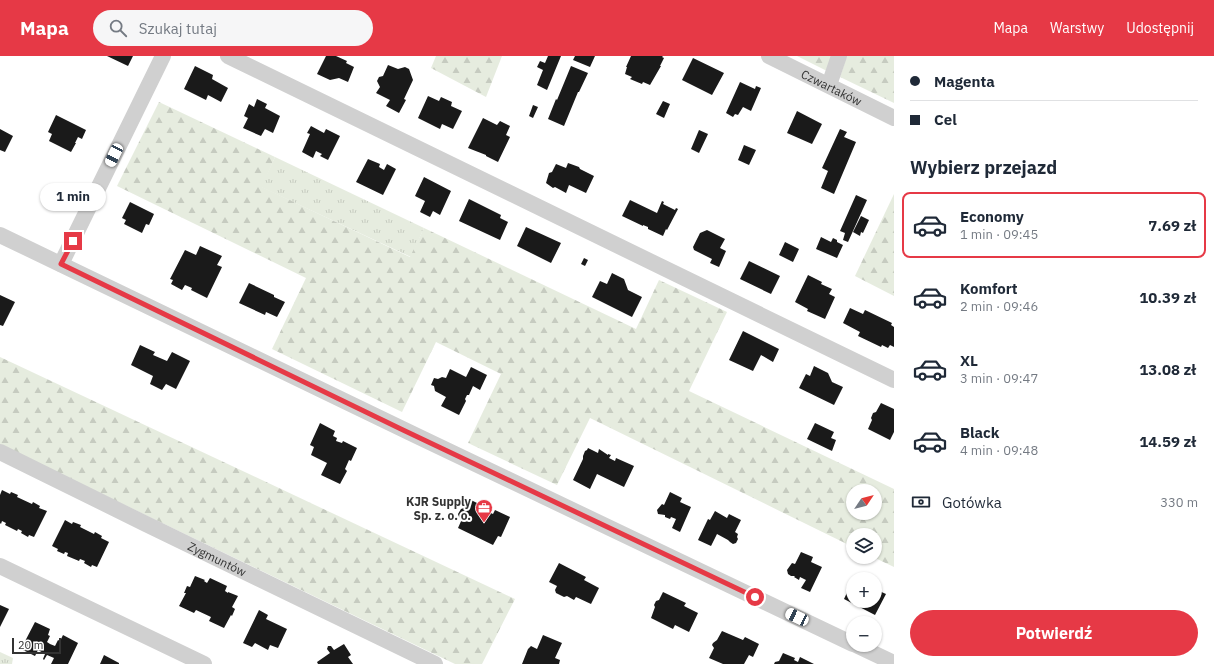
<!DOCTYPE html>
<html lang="pl">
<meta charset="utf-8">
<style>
body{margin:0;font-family:"IBM Plex Sans",sans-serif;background:#f6f6f7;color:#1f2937;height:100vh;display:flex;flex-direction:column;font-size:15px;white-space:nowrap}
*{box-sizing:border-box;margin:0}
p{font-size:13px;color:#747a83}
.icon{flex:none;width:22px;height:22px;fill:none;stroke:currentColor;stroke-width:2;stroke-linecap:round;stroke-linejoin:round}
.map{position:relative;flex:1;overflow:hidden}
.drawer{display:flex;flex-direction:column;background:#fff;width:320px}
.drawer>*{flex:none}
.top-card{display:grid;align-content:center;height:88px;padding:0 16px;background:#fff}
.needle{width:26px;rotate:55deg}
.controls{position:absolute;left:846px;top:428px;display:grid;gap:8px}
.controls a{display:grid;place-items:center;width:36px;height:36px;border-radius:50%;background:#fff;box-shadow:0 1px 3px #0004;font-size:20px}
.scale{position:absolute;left:12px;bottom:10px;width:49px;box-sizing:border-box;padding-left:4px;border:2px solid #333;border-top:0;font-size:11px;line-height:14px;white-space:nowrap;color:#333;-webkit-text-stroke:3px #fff;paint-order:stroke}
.end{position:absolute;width:18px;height:18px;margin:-9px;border:5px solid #e63946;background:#fff;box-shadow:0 0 0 2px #fff}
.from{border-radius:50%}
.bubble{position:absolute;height:28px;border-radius:14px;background:#fff;box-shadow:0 1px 3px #0004;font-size:13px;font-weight:700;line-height:28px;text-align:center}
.car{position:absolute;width:12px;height:24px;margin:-12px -6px;border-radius:5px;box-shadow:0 0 3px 1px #0007;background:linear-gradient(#fff 24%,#345 0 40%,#fff 0 76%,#345 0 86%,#fff 0)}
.top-card b{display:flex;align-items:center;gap:14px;height:38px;font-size:15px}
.top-card b+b{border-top:1px solid #e0e1e3}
.top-card i{width:10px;height:10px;background:#1f2937}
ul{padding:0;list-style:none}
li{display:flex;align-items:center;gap:12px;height:66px;margin:0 8px 6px;padding:0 8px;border:2px solid transparent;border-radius:8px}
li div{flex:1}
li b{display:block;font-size:15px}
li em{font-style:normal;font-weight:700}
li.current{border-color:#e63946}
li>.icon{width:36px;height:36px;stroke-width:1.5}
h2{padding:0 16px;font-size:18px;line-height:48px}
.pay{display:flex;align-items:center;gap:10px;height:44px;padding:0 16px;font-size:15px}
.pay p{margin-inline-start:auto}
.primary-button{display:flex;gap:8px;margin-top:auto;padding:8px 16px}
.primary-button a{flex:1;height:46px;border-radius:24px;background:#e63946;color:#fff;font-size:16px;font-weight:700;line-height:46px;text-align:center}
header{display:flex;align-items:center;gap:24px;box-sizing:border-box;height:56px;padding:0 20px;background:#e63946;color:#fff}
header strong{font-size:19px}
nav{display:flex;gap:22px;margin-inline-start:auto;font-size:14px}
.search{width:280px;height:36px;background:#f6f6f7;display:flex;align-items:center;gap:10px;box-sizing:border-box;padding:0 14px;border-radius:22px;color:#747a83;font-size:15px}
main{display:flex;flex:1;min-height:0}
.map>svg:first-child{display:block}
.grass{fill:url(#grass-tufts)}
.forest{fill:url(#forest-firs);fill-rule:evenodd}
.building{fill:#1a1a1a}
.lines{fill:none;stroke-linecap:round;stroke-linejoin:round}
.minor{stroke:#d0d0d0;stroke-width:16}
.route{stroke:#e63946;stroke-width:5}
.labels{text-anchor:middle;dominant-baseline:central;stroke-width:4;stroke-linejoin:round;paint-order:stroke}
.street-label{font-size:12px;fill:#333;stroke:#fff}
.poi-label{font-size:12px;font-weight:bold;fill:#333;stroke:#fff;text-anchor:end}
</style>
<header>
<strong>Mapa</strong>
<div class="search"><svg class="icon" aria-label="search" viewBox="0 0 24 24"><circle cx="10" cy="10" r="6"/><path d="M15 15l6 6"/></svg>Szukaj tutaj</div>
<nav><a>Mapa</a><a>Warstwy</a><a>Udostępnij</a></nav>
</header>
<main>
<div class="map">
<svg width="894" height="608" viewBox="0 0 894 608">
<defs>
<pattern id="grass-tufts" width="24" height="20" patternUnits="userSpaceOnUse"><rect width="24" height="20" fill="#e6ecdf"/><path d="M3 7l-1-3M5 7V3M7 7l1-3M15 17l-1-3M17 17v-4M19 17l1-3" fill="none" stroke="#c6cbc0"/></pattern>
<pattern id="forest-firs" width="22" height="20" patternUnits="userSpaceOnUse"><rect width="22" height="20" fill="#e6ecdf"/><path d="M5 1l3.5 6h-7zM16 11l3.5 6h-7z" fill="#c6cbc0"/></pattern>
</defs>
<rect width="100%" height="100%" fill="#fff"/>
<path class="grass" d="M275,101l149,71 -13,29 -150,-70z
M0,596l13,6 -1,6h-12z"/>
<path class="forest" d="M436,0h66l-16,41 -55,-29z
M797,0h35l-5,15z
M847,0h47v47l-54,-26z
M159,46l116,55 -13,30 148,70 14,-29 212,101 23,-49 68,32 -38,79 205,98v78l-21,-10h2v-22h-22v12l-263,-129 -33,67 -89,-42 33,-69 -65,-32 -34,70 -130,-63 34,-71 -189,-92zM853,435h22v22h-22z
M894,138v102l-39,-20z
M0,301l515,242 -33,65h-27l-455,-219z"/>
<path class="building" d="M107,0h26l-5,10z
M326,0h10l11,5 -1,2 8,4 -6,15 -9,-4 -9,2 -13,-6z
M548,0h13l-14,34 -10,-5 6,-15 -6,-3 3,-6 5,2z
M575,0h20l-5,11 -17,-7z
M631,0h32l-1,1 2,1 -4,8h1l-11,19 -7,-3 -1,2 -12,-5 2,-2 -7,-3 2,-7h-1z
M693,2l31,15 -12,22 -30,-15z
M388,9l10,4 7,-2 4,2 4,11 -9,19 2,1 -7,13 -13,-7 4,-6 -14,-7 4,-6 -3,-6 2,-4 4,-1z
M195,10l18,9 -1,4 16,9 -7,14 -13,-7 -2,5 -22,-11z
M571,10l17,7 -9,19h-1l-14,34 -16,-7 8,-20 1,1z
M740,26l15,7 1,-3 5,2 -10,23 -8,-4 -5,8 -3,-1 -2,3 -7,-4z
M428,40l11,5 2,-4 11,5 -1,4 11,5 -9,18 -11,-5 -2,5 -22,-11z
M257,43l10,5 -2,4 15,8 -7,17 -8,-4 -4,7 -18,-8 5,-10 -4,-2 5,-12 5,3z
M663,45l7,3 -6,14 -8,-4z
M533,49l5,2 -5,11 -4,-2z
M797,55l25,13 -10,20 -25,-11z
M56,59l30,15 -4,9 -4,-2 -3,6h1l-5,9 -22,-11 3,-7 -4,-2z
M483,62l14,7 3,-4 10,5 -4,9 4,2 -12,25 -12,-6v-1l-18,-7z
M311,70l13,7 2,-4 14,7 -12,24 -8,-4 2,-2 -6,-3 -3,7 -11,-6 8,-18 -3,-1z
M0,73l13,7 -8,16 -5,-2z
M840,73l7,3 -3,5 12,5 -22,52 -13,-6 7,-17 -6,-3z
M699,74l9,4 -9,19 -8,-4z
M744,89l12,5 -7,15 -11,-5z
M368,103l12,5 -1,3 5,3 3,-6 9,5 -13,26 -27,-13z
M568,107l11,4 1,2 14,7 -8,17 -17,-8 -3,8 -11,-6 -2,1 -7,-5 3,-10 3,-1 4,-8 10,4z
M424,121l27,14 -11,24 -7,-4 -3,6 -10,-5 5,-11 -10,-5z
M856,139l11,5 -19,42 -5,-2 2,-7 -5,-2z
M469,143l32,16 -1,3 8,4 -8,18 -41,-19z
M630,144l27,13 5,-12 2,1 -1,2 12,6 1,-2 2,1 -11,21 -1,-1 -3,7 -15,-7v-2l-5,-2v1l-21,-10z
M130,146l24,12 -5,11 -3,-1 -4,9 -18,-9 2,-4 -4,-2z
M861,160l8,4 -6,13 -2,-1 -1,4 -7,-4z
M526,171l35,16 -10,20 -34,-17z
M707,174l18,9 -5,9 6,3 -7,16 -9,-4 2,-4 -18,-9 -1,-3 7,-14z
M821,181l10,5 2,-4 4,2v2l6,3 -6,13 -21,-9z
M785,186l14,7 -6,13 -14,-7z
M200,190l22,10 -5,9 5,2 -15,31 -16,-8 1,-2 -7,-3 -3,5 -11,-6 2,-4 -3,-1 15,-29 11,5z
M584,202l4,2 -3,6 -4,-2z
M749,205l31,15 -9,18 -31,-15z
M612,217l12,6 4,11 14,7 -10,20 -40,-20 8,-16 7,3z
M808,219l14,7 -1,2 11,5 -3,5 6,3 -10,22 -18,-8 1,-2 -13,-7z
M249,227l25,12v2l11,5 -8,15 -11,-5 -1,3 -26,-12z
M0,239l15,7 -12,24 -3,-1z
M850,252l13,6 2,-4 27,13 -1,2 3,2v20l-4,-2 -2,3 -6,-3 -1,2 -23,-11 2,-4 -17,-9z
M743,275l36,18 -6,13 -12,-7 -8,16 -24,-11z
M140,289l15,7 -2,3 14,6 5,-9 18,9 -14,28 -10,-5 -4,6 -12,-6 3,-8 -22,-11z
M814,310l14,7 4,9 11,5 -9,18 -35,-17 7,-14 4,2z
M471,311l16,8 -7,15 -7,-4 -4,9h-2l-2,4 1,2 -7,14 -18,-9 5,-9 -11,-6 -1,-5 -3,-1 3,-7 4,1 4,-2 4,1 4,-9 16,8z
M881,347l13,6v23l-4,8 -22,-11 4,-9 -1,-2 2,-5 3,-1z
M320,367l15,8 -2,5 4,2 -1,3 6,2 1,-2 14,7 -6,13 -2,-1 -4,9 2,2 -7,13 -19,-9 6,-12 -16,-8 3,-8 -4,-2z
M815,367l19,9 -3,6 5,2 -4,11 -25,-12z
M588,392l10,5 1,-4 9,6v-1l3,1 -2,3 6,3 1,-3 18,8 -10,21 -27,-13 -7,15 -17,-9 10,-21v-3l2,-5 2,-1z
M2,434l8,4 1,-2 7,3 -1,2 15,7 1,-2 7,4 -1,2 8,3 -13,26 -5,-2 -1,2 -7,-4 1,-2 -4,-2 -1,2 -12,-6 1,-2 -4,-2 -1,3 -1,-1v-28z
M670,436l12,6 -2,4 11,5 -11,25 -8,-4 4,-9 -5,-2 -1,2 -5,-2v-2l-7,-1 -1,-4 5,-6 2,1z
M471,444l8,4 -1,3 15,7 2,-4 15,7 -9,20 -3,-1 -5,9 -35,-17 4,-9 -3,-2 -1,-3 3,-5 3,-1 3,1z
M715,455l12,7 2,-4 12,6 -6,12 3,2 -1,3 1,2 -2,4 -3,1 -3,-2 -2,-2 -11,-6 -6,12 -13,-6 10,-21 2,1z
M65,464l7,4 1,-2 8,3 -1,2 14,7 1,-2 7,4 -1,2 8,4 -12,25 -5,-2 -1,2 -7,-4 1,-2 -5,-2 -1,2 -12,-5 1,-3 -3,-1 -1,2 -7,-3 1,-2 -6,-3z
M801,496l12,5 -2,5 11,5 -12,25 -9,-4 5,-8 -6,-3 -1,3 -5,-3 1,-1h-4l-3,-2 -1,-4 5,-7 3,1z
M559,507l27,14 -2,3 15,8 -8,16 -15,-7 -2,3 -7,-4 -3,1 -8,-4 -1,-3 2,-4 -8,-4z
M195,520l10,4 -1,1 3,2 3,-5 17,8 -2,5 3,2v-1l10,4 -6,11 3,2 -3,7 -1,-1 -7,13 -15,-7 2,-4 -15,-7 -2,3 -15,-7 7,-13h-2l3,-7 3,1z
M853,524v21h22v-8l2,-3 9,4 -11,21 -31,-16z
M663,536l23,11 -2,3 14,7 -9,19 -14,-7 -2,4 -22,-11 4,-11 -1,-2 2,-4 3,-1z
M0,549l9,4 -9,18z
M259,554l9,5 -2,4 21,10 -9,19 -8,-3 -2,5 -13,-7 -3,4 -9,-4z
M35,566l15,7 -2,6 2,1 -3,6 3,2 5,2 3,-6 2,1 3,-6 15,8 -10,21h-17l3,-6 -7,-3 -3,5 -1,-1 2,-5 -7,-4 -3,6 -14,-7z
M722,575l21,9 2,-3 14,7 -6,13 -4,-2 -5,9h-21l-14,-6 5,-10 -2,-3 1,-2 4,-3z
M543,579l19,8 -7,15 5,2 -1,4h-37l6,-15 3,-3 6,3z
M344,588l7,11 -3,2 5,7h-35l-1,-2 13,-9 -3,-4 1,-3h3l3,4z
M783,597l12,5 -1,2 4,2 2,-5 14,7h-40l1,-2 4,-1z
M104,599l15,8v1h-19z"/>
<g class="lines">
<g class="minor">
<path d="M228,0l666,324"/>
<path id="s1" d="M769,0l125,62"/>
<path d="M829,29l10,-29"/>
<path d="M0,179l417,201 436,208"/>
<path d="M61,208l102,-208"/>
<path id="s2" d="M0,396l146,72 289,140"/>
<path d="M0,510l204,98"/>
<path d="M856,589l38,18"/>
</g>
</g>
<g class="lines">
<path class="route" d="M73,185l-12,23 342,166 352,167"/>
</g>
<defs>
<symbol id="office-pin" viewBox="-11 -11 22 30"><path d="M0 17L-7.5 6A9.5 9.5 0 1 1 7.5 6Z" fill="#e63946" stroke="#fff"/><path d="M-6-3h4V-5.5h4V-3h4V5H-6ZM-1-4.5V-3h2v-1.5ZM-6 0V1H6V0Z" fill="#fff"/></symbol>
</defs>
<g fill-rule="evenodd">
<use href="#office-pin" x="474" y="442" width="20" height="27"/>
</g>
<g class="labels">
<g class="street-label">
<text stroke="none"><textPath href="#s1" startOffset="70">Czwartaków</textPath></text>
<text stroke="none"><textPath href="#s2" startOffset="242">Zygmuntów</textPath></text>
</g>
<g class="poi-label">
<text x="471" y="445">KJR Supply<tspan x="471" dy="14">Sp. z. o. o.</tspan></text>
</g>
</g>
</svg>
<div class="controls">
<a><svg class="needle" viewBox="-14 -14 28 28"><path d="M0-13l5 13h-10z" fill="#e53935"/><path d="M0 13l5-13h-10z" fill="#747a83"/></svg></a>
<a><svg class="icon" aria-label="layers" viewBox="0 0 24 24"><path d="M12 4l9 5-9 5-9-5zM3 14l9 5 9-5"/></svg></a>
<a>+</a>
<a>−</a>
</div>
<div class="scale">20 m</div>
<i class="end from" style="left:755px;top:541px"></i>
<i class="end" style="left:73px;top:185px"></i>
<div class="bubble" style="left:40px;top:127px;width:66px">1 min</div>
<i class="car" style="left:114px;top:99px;rotate:206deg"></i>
<i class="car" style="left:797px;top:561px;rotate:295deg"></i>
</div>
<section class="drawer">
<div class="top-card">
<b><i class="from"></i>Magenta</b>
<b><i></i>Cel</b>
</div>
<h2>Wybierz przejazd</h2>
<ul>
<li class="current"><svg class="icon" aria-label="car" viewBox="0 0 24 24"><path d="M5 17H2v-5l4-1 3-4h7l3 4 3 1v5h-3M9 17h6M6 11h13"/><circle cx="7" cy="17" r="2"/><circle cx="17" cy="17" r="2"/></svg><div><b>Economy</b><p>1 min · 09:45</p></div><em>7.69 zł</em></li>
<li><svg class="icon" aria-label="car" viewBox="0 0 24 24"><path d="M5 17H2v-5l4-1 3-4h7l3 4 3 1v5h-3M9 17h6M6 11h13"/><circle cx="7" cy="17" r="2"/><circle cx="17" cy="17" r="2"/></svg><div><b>Komfort</b><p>2 min · 09:46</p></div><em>10.39 zł</em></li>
<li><svg class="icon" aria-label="car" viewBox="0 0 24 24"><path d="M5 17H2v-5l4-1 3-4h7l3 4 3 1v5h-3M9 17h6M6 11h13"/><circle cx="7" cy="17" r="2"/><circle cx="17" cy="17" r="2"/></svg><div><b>XL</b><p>3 min · 09:47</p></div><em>13.08 zł</em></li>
<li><svg class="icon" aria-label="car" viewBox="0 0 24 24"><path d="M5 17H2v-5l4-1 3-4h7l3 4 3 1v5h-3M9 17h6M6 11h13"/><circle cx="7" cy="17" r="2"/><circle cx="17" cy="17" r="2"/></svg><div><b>Black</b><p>4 min · 09:48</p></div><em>14.59 zł</em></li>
</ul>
<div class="pay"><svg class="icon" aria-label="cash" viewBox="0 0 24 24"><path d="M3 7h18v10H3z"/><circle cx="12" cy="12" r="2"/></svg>Gotówka<p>330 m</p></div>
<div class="primary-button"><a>Potwierdź</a></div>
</section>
</main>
